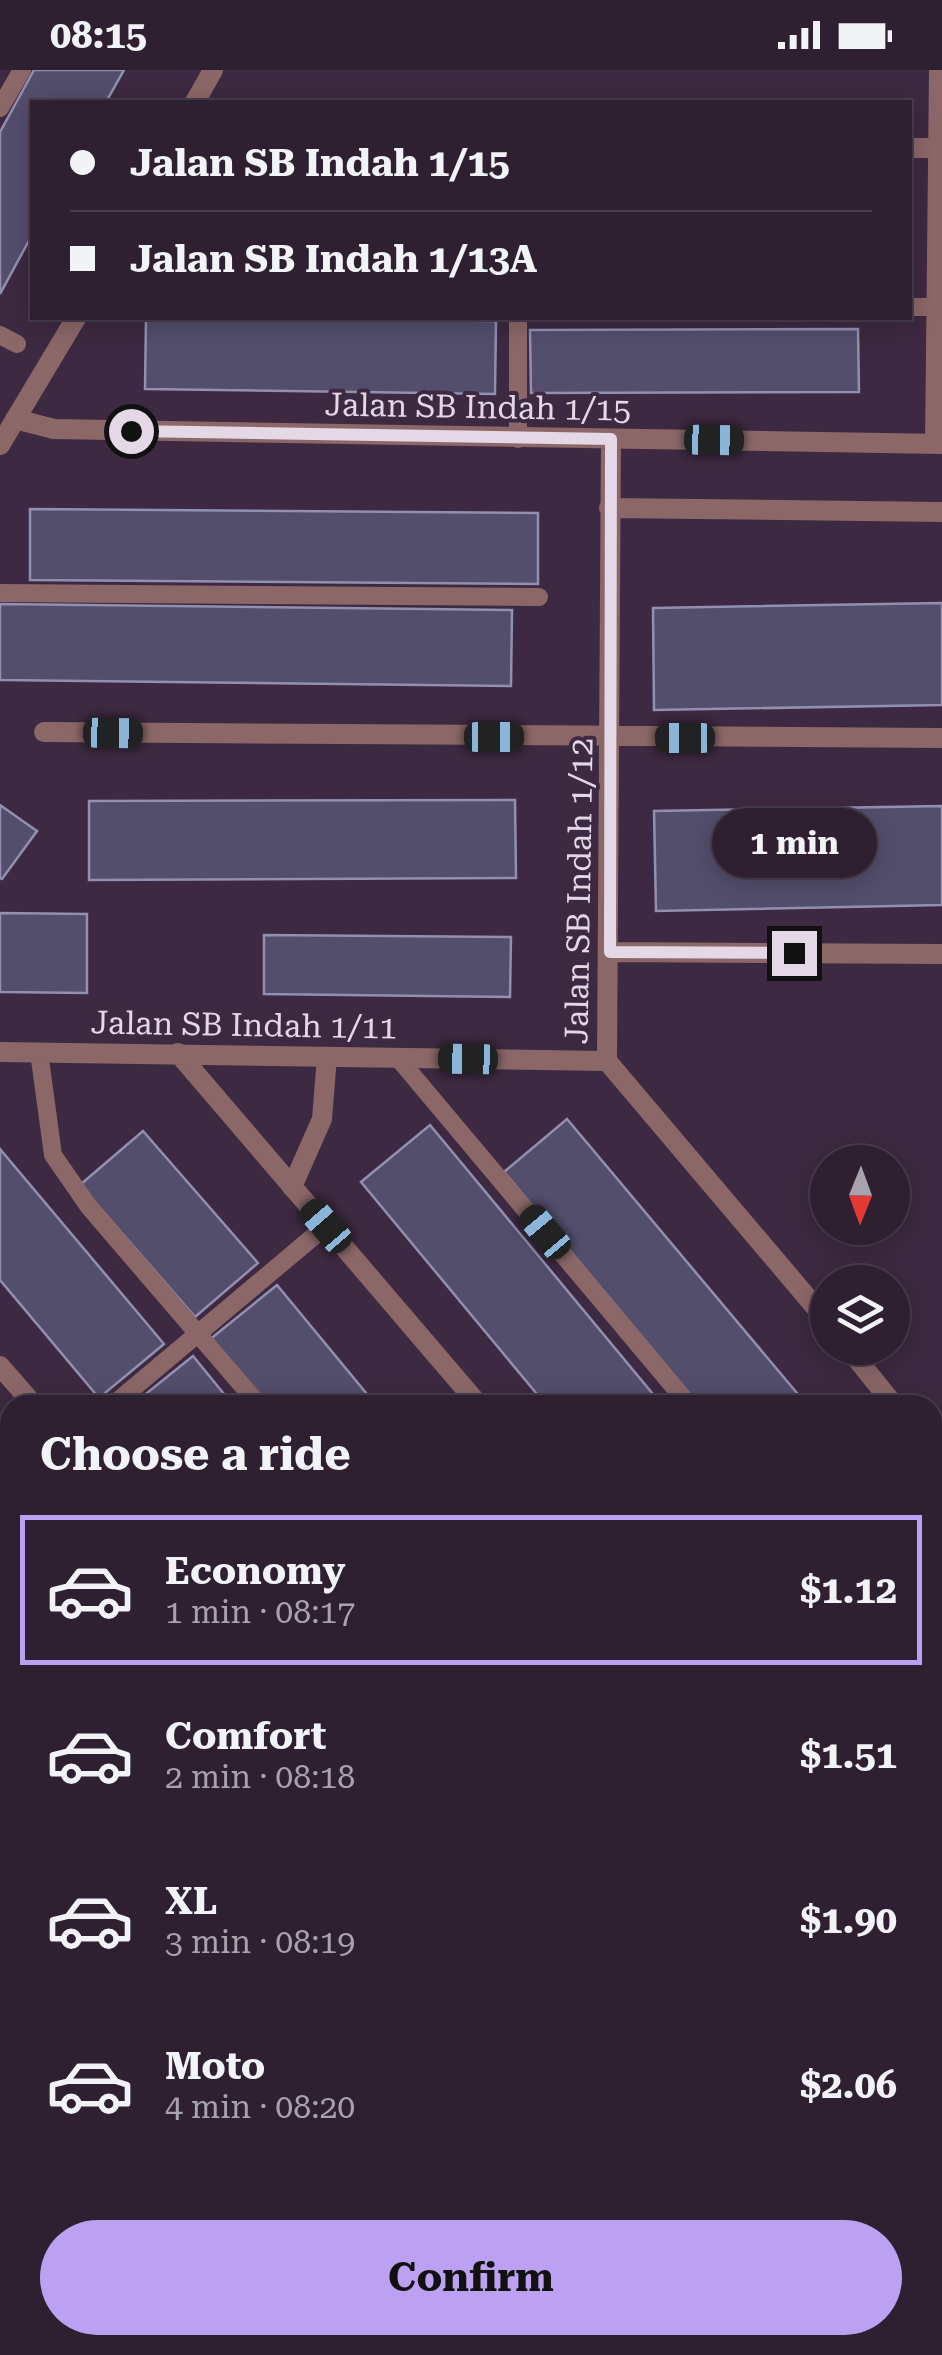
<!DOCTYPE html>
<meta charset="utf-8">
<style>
body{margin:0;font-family:"Roboto Serif",serif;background:#362739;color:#f1f3f6;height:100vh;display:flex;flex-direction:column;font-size:38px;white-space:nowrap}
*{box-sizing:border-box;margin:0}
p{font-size:32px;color:#a7a2ab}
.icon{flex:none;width:55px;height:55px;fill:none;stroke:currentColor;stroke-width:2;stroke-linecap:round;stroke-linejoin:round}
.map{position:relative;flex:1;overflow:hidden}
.drawer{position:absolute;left:0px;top:1325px;width:942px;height:960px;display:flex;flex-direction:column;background:#2e1f31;border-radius:30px 30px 0 0;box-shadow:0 5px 25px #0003,0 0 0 2px #493d4d}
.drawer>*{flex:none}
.banner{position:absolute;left:30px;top:30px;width:882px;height:220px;border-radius:0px;box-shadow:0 5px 25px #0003,0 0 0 2px #493d4d;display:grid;align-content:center;height:220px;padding:0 40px;background:#2e1f31}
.needle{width:65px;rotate:181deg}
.buttons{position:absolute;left:810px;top:1075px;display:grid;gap:20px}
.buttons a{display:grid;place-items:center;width:100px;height:100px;border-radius:50%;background:#2e1f31;box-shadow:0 5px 25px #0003,0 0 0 2px #493d4d;font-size:50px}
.end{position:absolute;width:45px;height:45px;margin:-22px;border:12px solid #e4d7e6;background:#111;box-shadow:0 0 0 5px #111}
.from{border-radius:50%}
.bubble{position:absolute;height:70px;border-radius:35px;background:#2e1f31;box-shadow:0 5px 25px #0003,0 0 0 2px #493d4d;font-size:32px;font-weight:700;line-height:70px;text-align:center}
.car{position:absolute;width:30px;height:60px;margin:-30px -15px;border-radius:12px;box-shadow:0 0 8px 2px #0007;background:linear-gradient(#222 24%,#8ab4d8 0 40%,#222 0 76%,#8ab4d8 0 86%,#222 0)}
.banner b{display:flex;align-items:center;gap:35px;height:95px;font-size:38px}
.banner b+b{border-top:2px solid #493d4d}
.banner i{width:25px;height:25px;background:#f1f3f6}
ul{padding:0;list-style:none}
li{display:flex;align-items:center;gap:30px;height:150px;margin:0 20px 15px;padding:0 20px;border:5px solid transparent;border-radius:0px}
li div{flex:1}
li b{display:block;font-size:38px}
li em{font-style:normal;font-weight:700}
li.active{border-color:#bca0f2}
li>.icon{width:90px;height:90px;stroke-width:1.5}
h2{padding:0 40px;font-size:45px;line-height:120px}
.cta{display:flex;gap:20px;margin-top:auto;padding:20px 40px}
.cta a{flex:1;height:115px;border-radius:60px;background:#bca0f2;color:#111;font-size:40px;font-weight:700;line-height:115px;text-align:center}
.status{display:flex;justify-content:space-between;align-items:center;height:70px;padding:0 50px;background:#2e1f31;direction:ltr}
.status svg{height:28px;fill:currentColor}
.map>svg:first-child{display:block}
.building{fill:#524e6c;stroke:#938fb0;stroke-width:2.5}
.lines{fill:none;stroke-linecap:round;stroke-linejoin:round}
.lane{stroke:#8b6768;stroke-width:18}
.street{stroke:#8b6768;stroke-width:20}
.secondary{stroke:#bc8587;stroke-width:20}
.route{stroke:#e4d7e6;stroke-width:12}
.labels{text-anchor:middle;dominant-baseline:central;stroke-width:8;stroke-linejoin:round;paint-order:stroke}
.street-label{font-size:32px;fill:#e4d7e6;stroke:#3d2941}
</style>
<div class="status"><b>08:15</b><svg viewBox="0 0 49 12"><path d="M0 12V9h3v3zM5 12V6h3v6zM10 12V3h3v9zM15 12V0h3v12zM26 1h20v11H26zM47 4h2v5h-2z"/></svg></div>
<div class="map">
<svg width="942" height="2285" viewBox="0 0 942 2285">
<rect width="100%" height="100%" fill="#3d2941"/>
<path class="building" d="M34,0h90l-18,32h-74v133l-32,59v-162z
M146,248l350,3 -1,73 -350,-5z
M858,259l1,63 -328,1 -1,-63z
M30,439l508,4v71l-508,-4z
M942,533v102l-288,5 -1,-102z
M0,534l512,6 -1,76 -511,-6z
M515,730l1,78 -427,2v-79z
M0,735l37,26 -35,48 -2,-1z
M942,736v99l-286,6 -2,-100z
M0,843l87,1v79l-87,-1z
M264,865l247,2 -1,60 -246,-3z
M567,1049l240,286h-108l-195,-233z
M430,1055l232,280h-116l-185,-223z
M143,1061l115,132 -63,54 -115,-132z
M0,1079l164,195 -65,54 -99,-118z
M277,1215l99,120h-115l-53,-64z
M193,1286l40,49h-101z
M942,1567v92l-10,4v-91z
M0,1579h10v156l-10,-1z
M942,1725v158l-10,5v-159z
M0,1860l10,1v150l-10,-1z
M506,2279l380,6h-380z"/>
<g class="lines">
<path class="lane" d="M0,38l22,-38
M910,237h26
M0,265l17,9
M518,369v-121
M0,523l539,4
M39,982l14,103 36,52 170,198
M398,988l291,347
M113,1335l213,-179
M932,1950l10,-5"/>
<path class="street" d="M195,32l18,-32
M910,78h28
M15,349l39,10 888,15
M611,369l-4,622 221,261
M935,374l4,-374
M0,375l76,-127
M609,438l333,4
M44,662l898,6
M610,882l332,2
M0,982l607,9
M178,983l301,352
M292,1117l30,-68 5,-62
M848,1278l46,57
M0,1296l34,39
M932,1382l10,12
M0,1464h10
M932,1487l10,-5
M0,1529h10
M0,1796h10
M0,2027h10
M0,2223h10
M932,2236h10
M441,2275v10
M113,2285v-10"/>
<path class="secondary" d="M0,2121h10
M932,2129l10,-1"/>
</g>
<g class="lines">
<path class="route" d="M131,361l480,8 -1,513 184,1"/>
</g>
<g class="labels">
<g class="street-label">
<text transform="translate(478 337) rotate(1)">Jalan SB Indah 1/15</text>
<text transform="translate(579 821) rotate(-89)">Jalan SB Indah 1/12</text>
<text transform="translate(244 955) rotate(1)">Jalan SB Indah 1/11</text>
</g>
</g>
</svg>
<div class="buttons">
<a><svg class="needle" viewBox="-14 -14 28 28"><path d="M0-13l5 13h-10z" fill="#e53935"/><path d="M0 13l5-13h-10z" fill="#a7a2ab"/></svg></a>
<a><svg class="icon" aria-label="layers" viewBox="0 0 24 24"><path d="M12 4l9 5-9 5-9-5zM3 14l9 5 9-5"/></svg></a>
</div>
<i class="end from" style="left:131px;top:361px"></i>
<i class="end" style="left:794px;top:883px"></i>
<div class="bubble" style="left:712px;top:738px;width:165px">1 min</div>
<i class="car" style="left:714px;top:370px;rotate:91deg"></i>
<i class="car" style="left:113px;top:663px;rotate:91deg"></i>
<i class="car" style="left:494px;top:667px;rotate:90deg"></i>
<i class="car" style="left:685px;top:668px;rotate:270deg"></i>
<i class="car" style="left:468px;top:989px;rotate:271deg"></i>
<i class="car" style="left:326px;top:1156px;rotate:319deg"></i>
<i class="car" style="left:545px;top:1162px;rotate:320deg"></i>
<div class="banner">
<b><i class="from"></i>Jalan SB Indah 1/15</b>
<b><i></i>Jalan SB Indah 1/13A</b>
</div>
<section class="drawer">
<h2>Choose a ride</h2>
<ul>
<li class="active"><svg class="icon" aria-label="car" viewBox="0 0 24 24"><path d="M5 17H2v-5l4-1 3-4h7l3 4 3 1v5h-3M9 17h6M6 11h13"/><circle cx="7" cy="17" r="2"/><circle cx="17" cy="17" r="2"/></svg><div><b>Economy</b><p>1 min · 08:17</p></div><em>$1.12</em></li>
<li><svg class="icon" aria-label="car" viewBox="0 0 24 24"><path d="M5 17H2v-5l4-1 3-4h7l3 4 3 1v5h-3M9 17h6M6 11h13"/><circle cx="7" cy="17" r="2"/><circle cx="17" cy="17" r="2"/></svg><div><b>Comfort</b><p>2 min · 08:18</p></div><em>$1.51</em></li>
<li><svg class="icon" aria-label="car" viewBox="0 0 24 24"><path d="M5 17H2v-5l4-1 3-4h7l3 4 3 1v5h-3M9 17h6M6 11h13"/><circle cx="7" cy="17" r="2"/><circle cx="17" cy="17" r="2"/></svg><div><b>XL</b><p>3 min · 08:19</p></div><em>$1.90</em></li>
<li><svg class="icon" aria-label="car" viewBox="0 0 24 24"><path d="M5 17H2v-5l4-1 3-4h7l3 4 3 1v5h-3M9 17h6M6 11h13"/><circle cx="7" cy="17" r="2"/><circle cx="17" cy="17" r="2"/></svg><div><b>Moto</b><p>4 min · 08:20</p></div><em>$2.06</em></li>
</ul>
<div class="cta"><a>Confirm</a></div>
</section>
</div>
